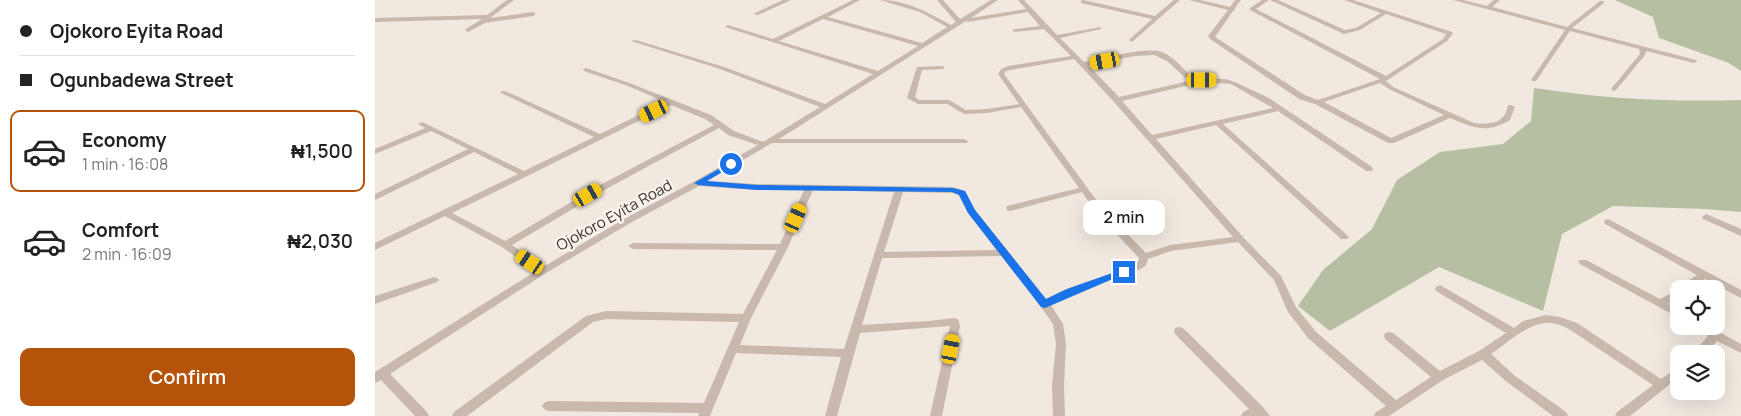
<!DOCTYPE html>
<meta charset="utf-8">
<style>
body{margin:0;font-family:Manrope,sans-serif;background:#f6f6f6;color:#222;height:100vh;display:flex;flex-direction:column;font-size:19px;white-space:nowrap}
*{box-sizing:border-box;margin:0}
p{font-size:16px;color:#767676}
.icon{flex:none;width:28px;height:28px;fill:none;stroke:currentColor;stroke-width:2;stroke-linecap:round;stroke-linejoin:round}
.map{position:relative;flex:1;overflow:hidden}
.details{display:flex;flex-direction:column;background:#fff;width:375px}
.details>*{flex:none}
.guide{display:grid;align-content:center;height:110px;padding:0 20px;background:#fff}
.fabs{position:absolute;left:1295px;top:280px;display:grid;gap:10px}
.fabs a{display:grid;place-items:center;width:55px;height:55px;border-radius:10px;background:#fff;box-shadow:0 5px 20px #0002;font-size:25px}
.end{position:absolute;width:22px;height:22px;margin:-11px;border:6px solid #1a73e8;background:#fff;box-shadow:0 0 0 2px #fff}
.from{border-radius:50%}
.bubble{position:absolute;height:35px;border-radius:10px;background:#fff;box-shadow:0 5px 20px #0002;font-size:16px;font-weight:600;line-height:35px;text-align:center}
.car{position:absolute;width:15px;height:30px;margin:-15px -8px;border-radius:6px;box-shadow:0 0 4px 1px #0007;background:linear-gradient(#f5c518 24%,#345 0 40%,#f5c518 0 76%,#345 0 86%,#f5c518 0)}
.guide b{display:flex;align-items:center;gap:18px;height:48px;font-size:19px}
.guide b+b{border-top:1px solid #e0e0e0}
.guide i{width:12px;height:12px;background:#222}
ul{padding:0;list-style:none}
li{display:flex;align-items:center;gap:15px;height:82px;margin:0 10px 8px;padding:0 10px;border:2px solid transparent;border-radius:10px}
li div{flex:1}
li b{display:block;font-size:19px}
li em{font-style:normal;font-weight:600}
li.active{border-color:#b45309}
li>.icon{width:45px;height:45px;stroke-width:1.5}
.primary-button{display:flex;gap:10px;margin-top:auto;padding:10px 20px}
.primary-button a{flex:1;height:58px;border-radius:10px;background:#b45309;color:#fff;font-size:20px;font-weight:600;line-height:58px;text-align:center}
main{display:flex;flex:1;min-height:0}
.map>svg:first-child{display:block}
.green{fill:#b6bfa1}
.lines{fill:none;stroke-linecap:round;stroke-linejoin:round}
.minor{fill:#c8b8ad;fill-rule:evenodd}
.route{fill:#1a73e8}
.labels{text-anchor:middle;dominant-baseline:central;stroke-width:5;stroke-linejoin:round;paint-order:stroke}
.street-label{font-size:15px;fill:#372e2b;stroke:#f9f3ec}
</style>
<main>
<section class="details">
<div class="guide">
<b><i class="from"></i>Ojokoro Eyita Road</b>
<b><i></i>Ogunbadewa Street</b>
</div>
<ul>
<li class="active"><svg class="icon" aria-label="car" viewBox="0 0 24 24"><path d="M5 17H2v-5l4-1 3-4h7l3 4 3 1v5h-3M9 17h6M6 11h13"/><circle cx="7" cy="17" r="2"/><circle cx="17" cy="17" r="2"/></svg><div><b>Economy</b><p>1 min · 16:08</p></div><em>₦1,500</em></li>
<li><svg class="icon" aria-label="car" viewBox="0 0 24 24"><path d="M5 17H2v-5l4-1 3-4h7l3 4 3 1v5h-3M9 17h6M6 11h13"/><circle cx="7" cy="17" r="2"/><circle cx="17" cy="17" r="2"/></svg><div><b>Comfort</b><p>2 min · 16:09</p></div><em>₦2,030</em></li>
</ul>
<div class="primary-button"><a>Confirm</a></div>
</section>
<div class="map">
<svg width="1366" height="416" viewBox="0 0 1366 416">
<rect width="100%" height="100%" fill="#f1e8e0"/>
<path class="green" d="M1240,0h126v71l-12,-8 -70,-25 -6,-21z
M1159,88c72,11 135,14 207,12v112l-36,-3 -92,-3 -51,28 -19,77 -104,-44 -109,64 -32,-25 25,-36 49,-41 25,-49 43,-28 63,-8 28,-23z"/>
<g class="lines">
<path class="minor" d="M132,0h7l-24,18 43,-6 3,2 -3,2 -48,7 -17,9 -3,-2 1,-1 16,-10 -107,3v-4l112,-3z
M408,0h8l-33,15 -5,-1z
M478,0h7l-32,17 94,26 25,-16 -27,-15 -40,-12c26,0 49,13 71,25l5,-3 -19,-22h6l17,19 31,-19h7l-27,18 55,-9 -8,-9h6l33,35 44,-8v2l-41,9 24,24c20,-3 60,-16 78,-10 13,5 23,19 33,28l7,-2 23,1 10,3 34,16 103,69 1,2 -1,2h-6l-88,-60 -55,13 124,111 2,2 -2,2h-6l-125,-114 -60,14 87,98 38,39 15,31 20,25 80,68 35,-23 -46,-38 -1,-3 1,-3 4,-1 4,1 47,38 39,-20 27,-18 -70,-42 -1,-2 1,-2 4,-2 74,43 9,-7 23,-6 14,2 17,6 84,56 18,-12v10l-49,39h-15l2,-4 36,-27 -84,-56c-7,-3 -15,-7 -23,-6 -19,1 -40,21 -55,31l24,22 51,36 2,4h-15l-46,-34 -25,-22 -39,20 -54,36h-15l2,-4 10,-6 -78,-68 -20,-26 -14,-32 -36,-38 -67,9 -23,8 -2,6 -5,4 -67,24 -23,12 12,19 3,20 -2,41 1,31h-12l-1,-31 4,-41 -3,-20 -12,-17 -39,-51 -120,2 -20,67 67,-4 25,-3 4,1 2,7 -18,90h-12l20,-90 -90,7 -23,83h-12l16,-59 -105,-4 -26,63h-12l1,-3 -151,-2 -4,-2 -2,-3 2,-3 4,-2 156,2 35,-81 -133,-3 -13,3 -126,94h-15l2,-4 132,-96 20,-5 137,3 34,-64 -144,-1 -5,-3 5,-3 147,1 24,-54h-48l-57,-4 -67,36 -86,51 -156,101 37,38 2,4h-14l-34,-36 -6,3v-11l161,-101 -34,-24 -57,-31 -70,34v-7l143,-69 -44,-22 -99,48v-6l93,-45 -37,-18 -56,23v-5l50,-21 -7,-4 4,-2 102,49 70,-34 -93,-44v-2h4l95,43 65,-32 -37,-16 -44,-15 -1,-1 3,-2 46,16 79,31 23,16 29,11 57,-35 -100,-38 -89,-28 5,-1 88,27 101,37 48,-30 -148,-47 3,-2 45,14zM653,12l12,14 -25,3 -2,1v2l31,-3 27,27 -63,10 -7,3 -3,5 21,30 -32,5 -21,1 -17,-10h-30l-4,-3 7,-27 22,-1v-2l-2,-1 -25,1 -10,31 11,6h29l17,10 23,-1 34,-6 58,81 -72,18 -1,2 1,2 3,1 72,-19 14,20 43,46 -1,4 -3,3 -69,24 -20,10 -71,-89 -10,-19 -12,-4 -197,-3 -49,-3 65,-38h195l1,-2 -4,-2h-185l187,-118 2,1zM448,19l95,27 -40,25 -99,-30zM779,55l13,6 22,20 -70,16 -31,-32 47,-9zM699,59l40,43 119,135 -63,8 -24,8 -44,-45 -98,-134 2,-3 4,-1zM827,82l29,2 42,24 -121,27 -30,-34zM296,105l34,14 9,6 -112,59 -97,57 -53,-28zM344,128l9,7 30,10 -63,36 -69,37 -83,49 -31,-22 96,-57zM438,190l81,2 -50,157 -104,-4 11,-27 37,-71zM528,192l49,1 7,2 9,18 29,37 -113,2z
M708,0l72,16 19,-16h6l-48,42 -3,-2 1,-1 22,-20 -71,-16v-2z
M814,0h11l30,7 5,-7h6l-6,8v2l-2,1 -18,26 90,58 13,5 62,-21 -130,-69v-2l12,-8h7l-13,9 130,67 57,-37 3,-5 -60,-20 -26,16 -16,4 -74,-34h8l67,30 11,-2 25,-15 -37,-13h9l99,32 1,1 -6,8 -61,40 7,6 81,36c9,1 22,2 29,-6 3,-2 4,-8 5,-12h3l4,2 -5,13c-23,14 -37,8 -60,-2l-56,25h-6l-73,-39 -16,-5 -89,-60 -2,-3 20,-26zM1005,83l9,6 55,26 -53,23 -67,-36z
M1078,0h10l24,6 7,-6h6l-8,7 75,20 33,-26h4v2l-32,25 124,32 1,1 -3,2 -48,-12 -1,4 -29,35 -2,1 -3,-2 29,-35 -1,-5 -69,-18 -34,50h-4l-1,-1 34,-50z
M1331,214l35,15v7l-38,-17 -1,-2z
M1233,219l133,71v8l-36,-19 -15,10h-11v9l-11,6 11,5v9l-99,-54 -2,-2 2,-2h6l74,39 18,-9 1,-3 18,-12 -92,-51 -1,-2 1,-2z
M59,277l3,1 2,2 -2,2 -62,22v-8z
M1319,326h14l33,18v9l-24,-12 -13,13h-12l16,-18 -13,-7z
M804,327l4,1 79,78 8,10h-29l2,-4 6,-3 -74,-75 -1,-3 1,-3z"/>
</g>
<path class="route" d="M356,162h3v3l-27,16 50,4 196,3 12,3 10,19 71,89 21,-10 54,-19h6l2,2 -84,36 -4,-1 -73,-94 -9,-18 -7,-3 -195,-2 -59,-5 -4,-2z"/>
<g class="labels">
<g class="street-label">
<text transform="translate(239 215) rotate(-29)">Ojokoro Eyita Road</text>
</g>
</g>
</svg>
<div class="fabs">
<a><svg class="icon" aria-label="locate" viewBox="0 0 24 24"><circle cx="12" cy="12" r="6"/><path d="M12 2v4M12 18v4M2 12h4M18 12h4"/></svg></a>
<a><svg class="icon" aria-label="layers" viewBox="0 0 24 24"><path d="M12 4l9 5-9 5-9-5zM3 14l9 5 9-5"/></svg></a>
</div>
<i class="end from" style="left:356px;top:164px"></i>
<i class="end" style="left:749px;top:272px"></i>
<div class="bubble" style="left:708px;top:200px;width:82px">2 min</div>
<i class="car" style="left:730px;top:61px;rotate:260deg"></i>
<i class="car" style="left:827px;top:80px;rotate:90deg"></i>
<i class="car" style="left:279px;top:111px;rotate:244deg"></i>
<i class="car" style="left:213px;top:195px;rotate:60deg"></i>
<i class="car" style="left:421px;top:218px;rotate:24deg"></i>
<i class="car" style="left:155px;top:262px;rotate:304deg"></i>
<i class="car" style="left:576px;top:349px;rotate:11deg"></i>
</div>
</main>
